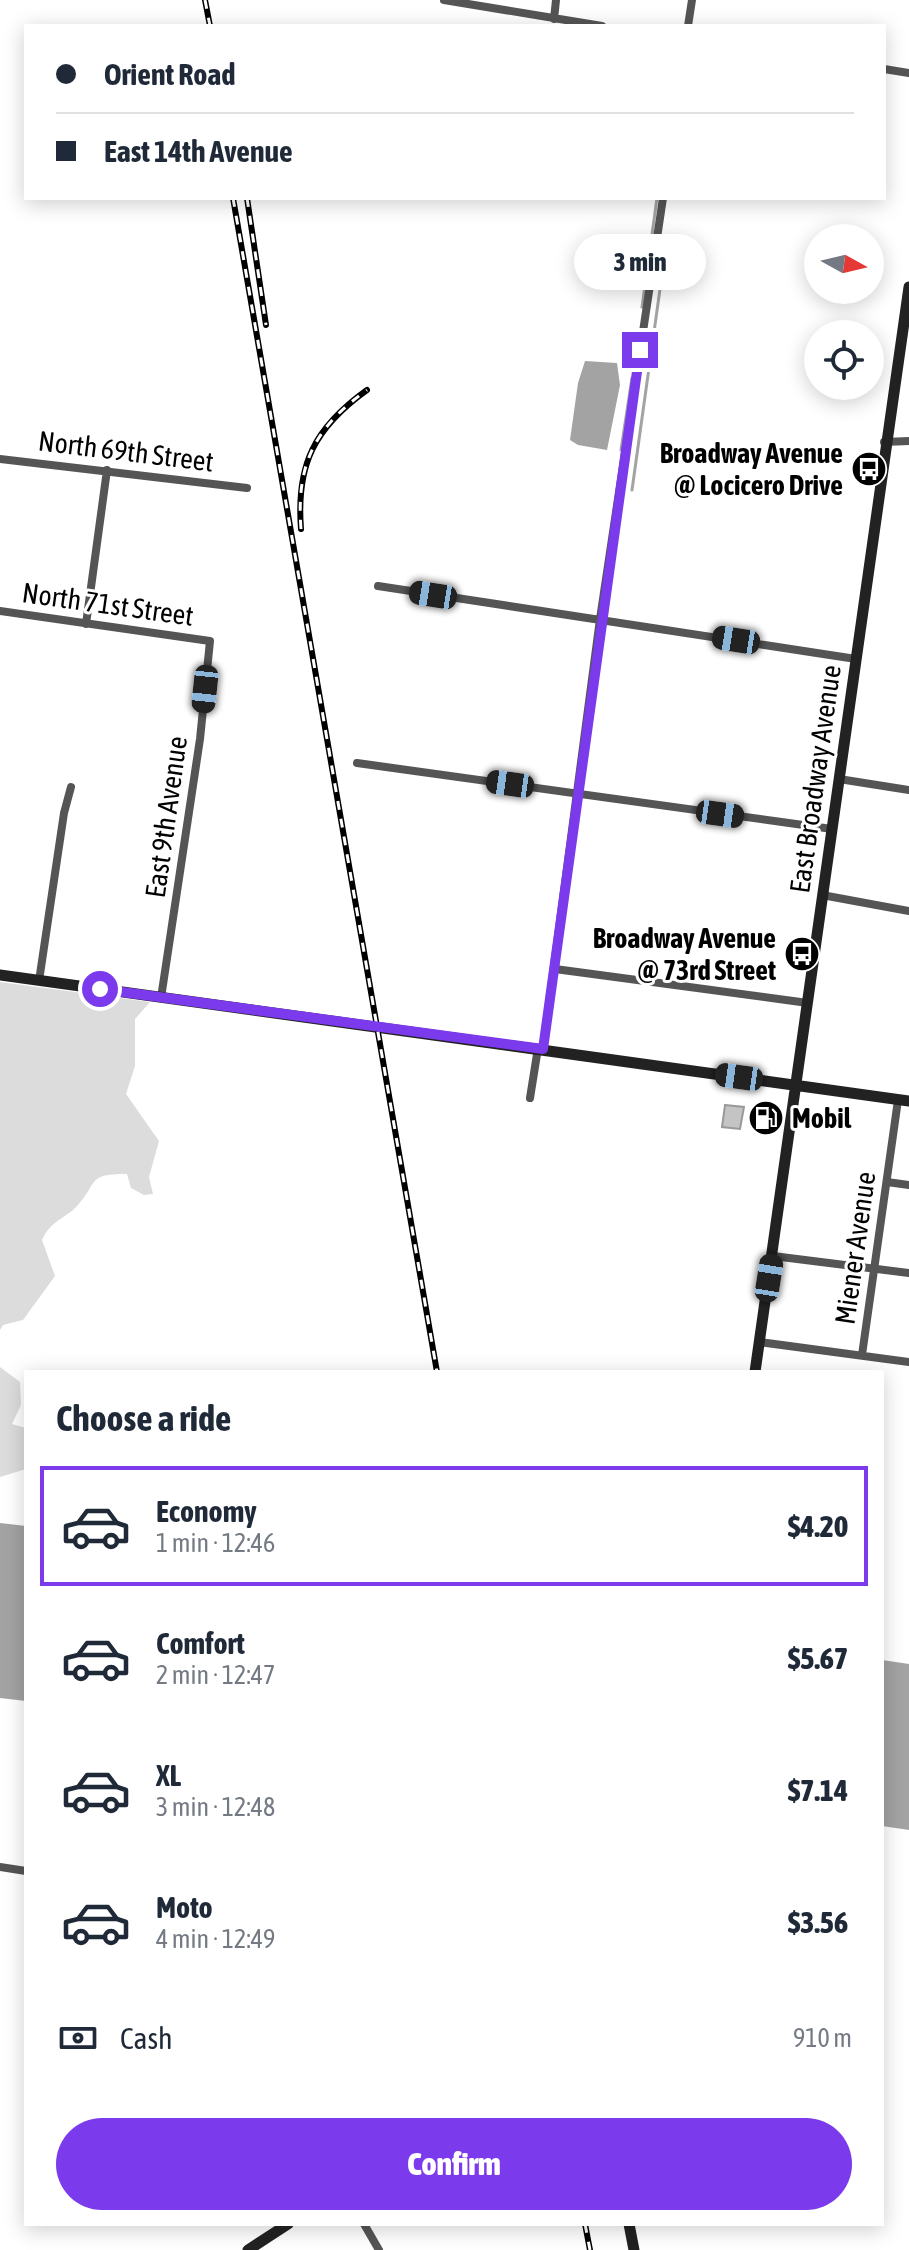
<!DOCTYPE html>
<meta charset="utf-8">
<style>
body{margin:0;font-family:"Asap Condensed",sans-serif;background:#f6f6f7;color:#1f2937;height:100vh;display:flex;flex-direction:column;font-size:30px;white-space:nowrap}
*{box-sizing:border-box;margin:0}
p{font-size:26px;color:#747a83}
.icon{flex:none;width:44px;height:44px;fill:none;stroke:currentColor;stroke-width:2;stroke-linecap:round;stroke-linejoin:round}
.map{position:relative;flex:1;overflow:hidden}
.panel{position:absolute;left:24px;top:1370px;width:860px;height:856px;display:flex;flex-direction:column;background:#fff;border-radius:0px;box-shadow:0 4px 20px #0003}
.panel>*{flex:none}
.top-card{position:absolute;left:24px;top:24px;width:862px;height:176px;border-radius:0px;box-shadow:0 4px 20px #0003;display:grid;align-content:center;height:176px;padding:0 32px;background:#fff}
.needle{width:52px;rotate:98deg}
.fabs{position:absolute;left:804px;top:224px;display:grid;gap:16px}
.fabs a{display:grid;place-items:center;width:80px;height:80px;border-radius:50%;background:#fff;box-shadow:0 4px 20px #0003;font-size:40px}
.end{position:absolute;width:36px;height:36px;margin:-18px;border:10px solid #7c3aed;background:#fff;box-shadow:0 0 0 4px #fff}
.from{border-radius:50%}
.bubble{position:absolute;height:56px;border-radius:28px;background:#fff;box-shadow:0 4px 20px #0003;font-size:26px;font-weight:800;line-height:56px;text-align:center}
.car{position:absolute;width:24px;height:48px;margin:-24px -12px;border-radius:10px;box-shadow:0 0 6px 2px #0007;background:linear-gradient(#222 24%,#8ab4d8 0 40%,#222 0 76%,#8ab4d8 0 86%,#222 0)}
.top-card b{display:flex;align-items:center;gap:28px;height:76px;font-size:30px}
.top-card b+b{border-top:2px solid #e0e1e3}
.top-card i{width:20px;height:20px;background:#1f2937}
ul{padding:0;list-style:none}
li{display:flex;align-items:center;gap:24px;height:120px;margin:0 16px 12px;padding:0 16px;border:4px solid transparent;border-radius:0px}
li div{flex:1}
li b{display:block;font-size:30px}
li em{font-style:normal;font-weight:800}
li.selected{border-color:#7c3aed}
li>.icon{width:72px;height:72px;stroke-width:1.5}
h2{padding:0 32px;font-size:36px;line-height:96px}
.pay{display:flex;align-items:center;gap:20px;height:88px;padding:0 32px;font-size:30px}
.pay p{margin-inline-start:auto}
.action{display:flex;gap:16px;margin-top:auto;padding:16px 32px}
.action a{flex:1;height:92px;border-radius:48px;background:#7c3aed;color:#fff;font-size:32px;font-weight:800;line-height:92px;text-align:center}
.map>svg:first-child{display:block}
.green{fill:#dcdcdc}
.water{fill:#a3a3a3}
.lines{fill:none;stroke-linecap:round;stroke-linejoin:round}
.stream{stroke:#a3a3a3;stroke-width:3}
.building{fill:#c4c4c4;stroke:#999;stroke-width:2}
.street{stroke:#555;stroke-width:8}
.secondary{stroke:#222;stroke-width:11}
.rail-casing{stroke:#000;stroke-width:6}
.rail{stroke:#fff;stroke-width:3;stroke-dasharray:9;stroke-linecap:butt}
.route{stroke:#7c3aed;stroke-width:10}
.labels{text-anchor:middle;dominant-baseline:central;stroke-width:6;stroke-linejoin:round;paint-order:stroke}
.street-label{font-size:28px;fill:#000;stroke:#fff}
.poi-label{font-size:28px;font-weight:bold;fill:#000;stroke:#fff;text-anchor:end}
</style>
<div class="map">
<svg width="909" height="2250" viewBox="0 0 909 2250">
<rect width="100%" height="100%" fill="#fff"/>
<path class="green" d="M0,982l150,20 -15,17v47l-9,28 33,47 -10,36 4,17 -9,1 -13,-7 -4,-14c-41,0 -28,8 -49,31 -14,15 -26,14 -36,35l13,36 -32,44 -20,5 -3,5z
M0,1367l20,15 1,23 -9,19 14,4v41l-26,8z"/>
<path class="water" d="M585,361l32,2 3,22 -13,65 -29,-5 -8,-5 8,-57z
M0,1523l26,3v175l-26,-3z
M882,1660l27,4v166l-27,-4z"/>
<g class="lines">
<path class="stream" d="M642,307l15,-109
M621,450l11,-72
M632,490l34,-244"/>
</g>
<path class="building" d="M725,1105l19,2 -4,22 -18,-2z"/>
<g class="lines">
<path class="street" d="M444,0l158,26
M554,19l2,-19
M688,26l4,-26
M884,69l25,4
M884,442l25,-1
M0,459l247,29
M378,586l478,73
M0,611l210,30 -10,98 -39,259
M86,624l21,-154
M357,763l475,66
M839,779l70,11
M822,895l87,16
M555,969l253,34
M39,981l25,-168 7,-26
M543,1049l57,-430 63,-421
M530,1098l8,-50
M887,1182l22,3
M773,1256l136,17
M759,1342l150,20
M862,1355l36,-255
M0,1867l26,4
M364,2224l15,26"/>
<path class="secondary" d="M0,975l909,126
M755,1372l154,-1085
M629,2224l5,26
M248,2250l40,-26"/>
<defs>
<path id="rail" d="M205,0l5,26
M233,198l204,1174
M247,198l19,127
M301,529c-5,-64 13,-101 66,-139
M585,2224l5,26"/>
</defs>
<use href="#rail" class="rail-casing"/>
<use href="#rail" class="rail"/>
</g>
<g class="lines">
<path class="route" d="M100,989l443,60 97,-699"/>
</g>
<defs>
<symbol id="bus-disc" viewBox="-11 -11 22 22"><circle r="9.5" fill="#000" stroke="#fff"/><path d="M-5-6H5V4H4V6H2V4H-2V6H-4V4H-5ZM-3.5-4V0h7V-4ZM-3.5 1.2v1.5H-2V1.2ZM2 1.2v1.5H3.5V1.2Z" fill="#fff"/></symbol>
<symbol id="fuel-disc" viewBox="-11 -11 22 22"><circle r="9.5" fill="#000" stroke="#fff"/><path d="M-5.5-6h7V0h2V4h1.3V-2.5L3-4.5l.8-.8L6-3V5H2.5V1h-1V6h-7ZM-4.2-4.7v3.2H.2V-4.7Z" fill="#fff"/></symbol>
</defs>
<g fill-rule="evenodd">
<use href="#bus-disc" x="849" y="449" width="40" height="40"/>
<use href="#bus-disc" x="782" y="934" width="40" height="40"/>
<use href="#fuel-disc" x="746" y="1098" width="40" height="40"/>
</g>
<g class="labels">
<g class="street-label">
<text transform="translate(126 451) rotate(7)">North 69th Street</text>
<text transform="translate(108 604) rotate(8)">North 71st Street</text>
<text transform="translate(815 779) rotate(-82)">East Broadway Avenue</text>
<text transform="translate(166 817) rotate(-82)">East 9th Avenue</text>
<text transform="translate(855 1248) rotate(-82)">Miener Avenue</text>
</g>
<g class="poi-label">
<text x="843" y="453">Broadway Avenue<tspan x="843" dy="32">@ Locicero Drive</tspan></text>
<text x="776" y="938">Broadway Avenue<tspan x="776" dy="32">@ 73rd Street</tspan></text>
<text x="792" y="1118" text-anchor="start">Mobil</text>
</g>
</g>
</svg>
<div class="fabs">
<a><svg class="needle" viewBox="-14 -14 28 28"><path d="M0-13l5 13h-10z" fill="#e53935"/><path d="M0 13l5-13h-10z" fill="#747a83"/></svg></a>
<a><svg class="icon" aria-label="locate" viewBox="0 0 24 24"><circle cx="12" cy="12" r="6"/><path d="M12 2v4M12 18v4M2 12h4M18 12h4"/></svg></a>
</div>
<i class="end from" style="left:100px;top:989px"></i>
<i class="end" style="left:640px;top:350px"></i>
<div class="bubble" style="left:574px;top:234px;width:132px">3 min</div>
<i class="car" style="left:433px;top:595px;rotate:279deg"></i>
<i class="car" style="left:736px;top:640px;rotate:279deg"></i>
<i class="car" style="left:205px;top:689px;rotate:186deg"></i>
<i class="car" style="left:510px;top:784px;rotate:278deg"></i>
<i class="car" style="left:720px;top:814px;rotate:98deg"></i>
<i class="car" style="left:739px;top:1077px;rotate:278deg"></i>
<i class="car" style="left:769px;top:1278px;rotate:9deg"></i>
<div class="top-card">
<b><i class="from"></i>Orient Road</b>
<b><i></i>East 14th Avenue</b>
</div>
<section class="panel">
<h2>Choose a ride</h2>
<ul>
<li class="selected"><svg class="icon" aria-label="car" viewBox="0 0 24 24"><path d="M5 17H2v-5l4-1 3-4h7l3 4 3 1v5h-3M9 17h6M6 11h13"/><circle cx="7" cy="17" r="2"/><circle cx="17" cy="17" r="2"/></svg><div><b>Economy</b><p>1 min · 12:46</p></div><em>$4.20</em></li>
<li><svg class="icon" aria-label="car" viewBox="0 0 24 24"><path d="M5 17H2v-5l4-1 3-4h7l3 4 3 1v5h-3M9 17h6M6 11h13"/><circle cx="7" cy="17" r="2"/><circle cx="17" cy="17" r="2"/></svg><div><b>Comfort</b><p>2 min · 12:47</p></div><em>$5.67</em></li>
<li><svg class="icon" aria-label="car" viewBox="0 0 24 24"><path d="M5 17H2v-5l4-1 3-4h7l3 4 3 1v5h-3M9 17h6M6 11h13"/><circle cx="7" cy="17" r="2"/><circle cx="17" cy="17" r="2"/></svg><div><b>XL</b><p>3 min · 12:48</p></div><em>$7.14</em></li>
<li><svg class="icon" aria-label="car" viewBox="0 0 24 24"><path d="M5 17H2v-5l4-1 3-4h7l3 4 3 1v5h-3M9 17h6M6 11h13"/><circle cx="7" cy="17" r="2"/><circle cx="17" cy="17" r="2"/></svg><div><b>Moto</b><p>4 min · 12:49</p></div><em>$3.56</em></li>
</ul>
<div class="pay"><svg class="icon" aria-label="cash" viewBox="0 0 24 24"><path d="M3 7h18v10H3z"/><circle cx="12" cy="12" r="2"/></svg>Cash<p>910 m</p></div>
<div class="action"><a>Confirm</a></div>
</section>
</div>
